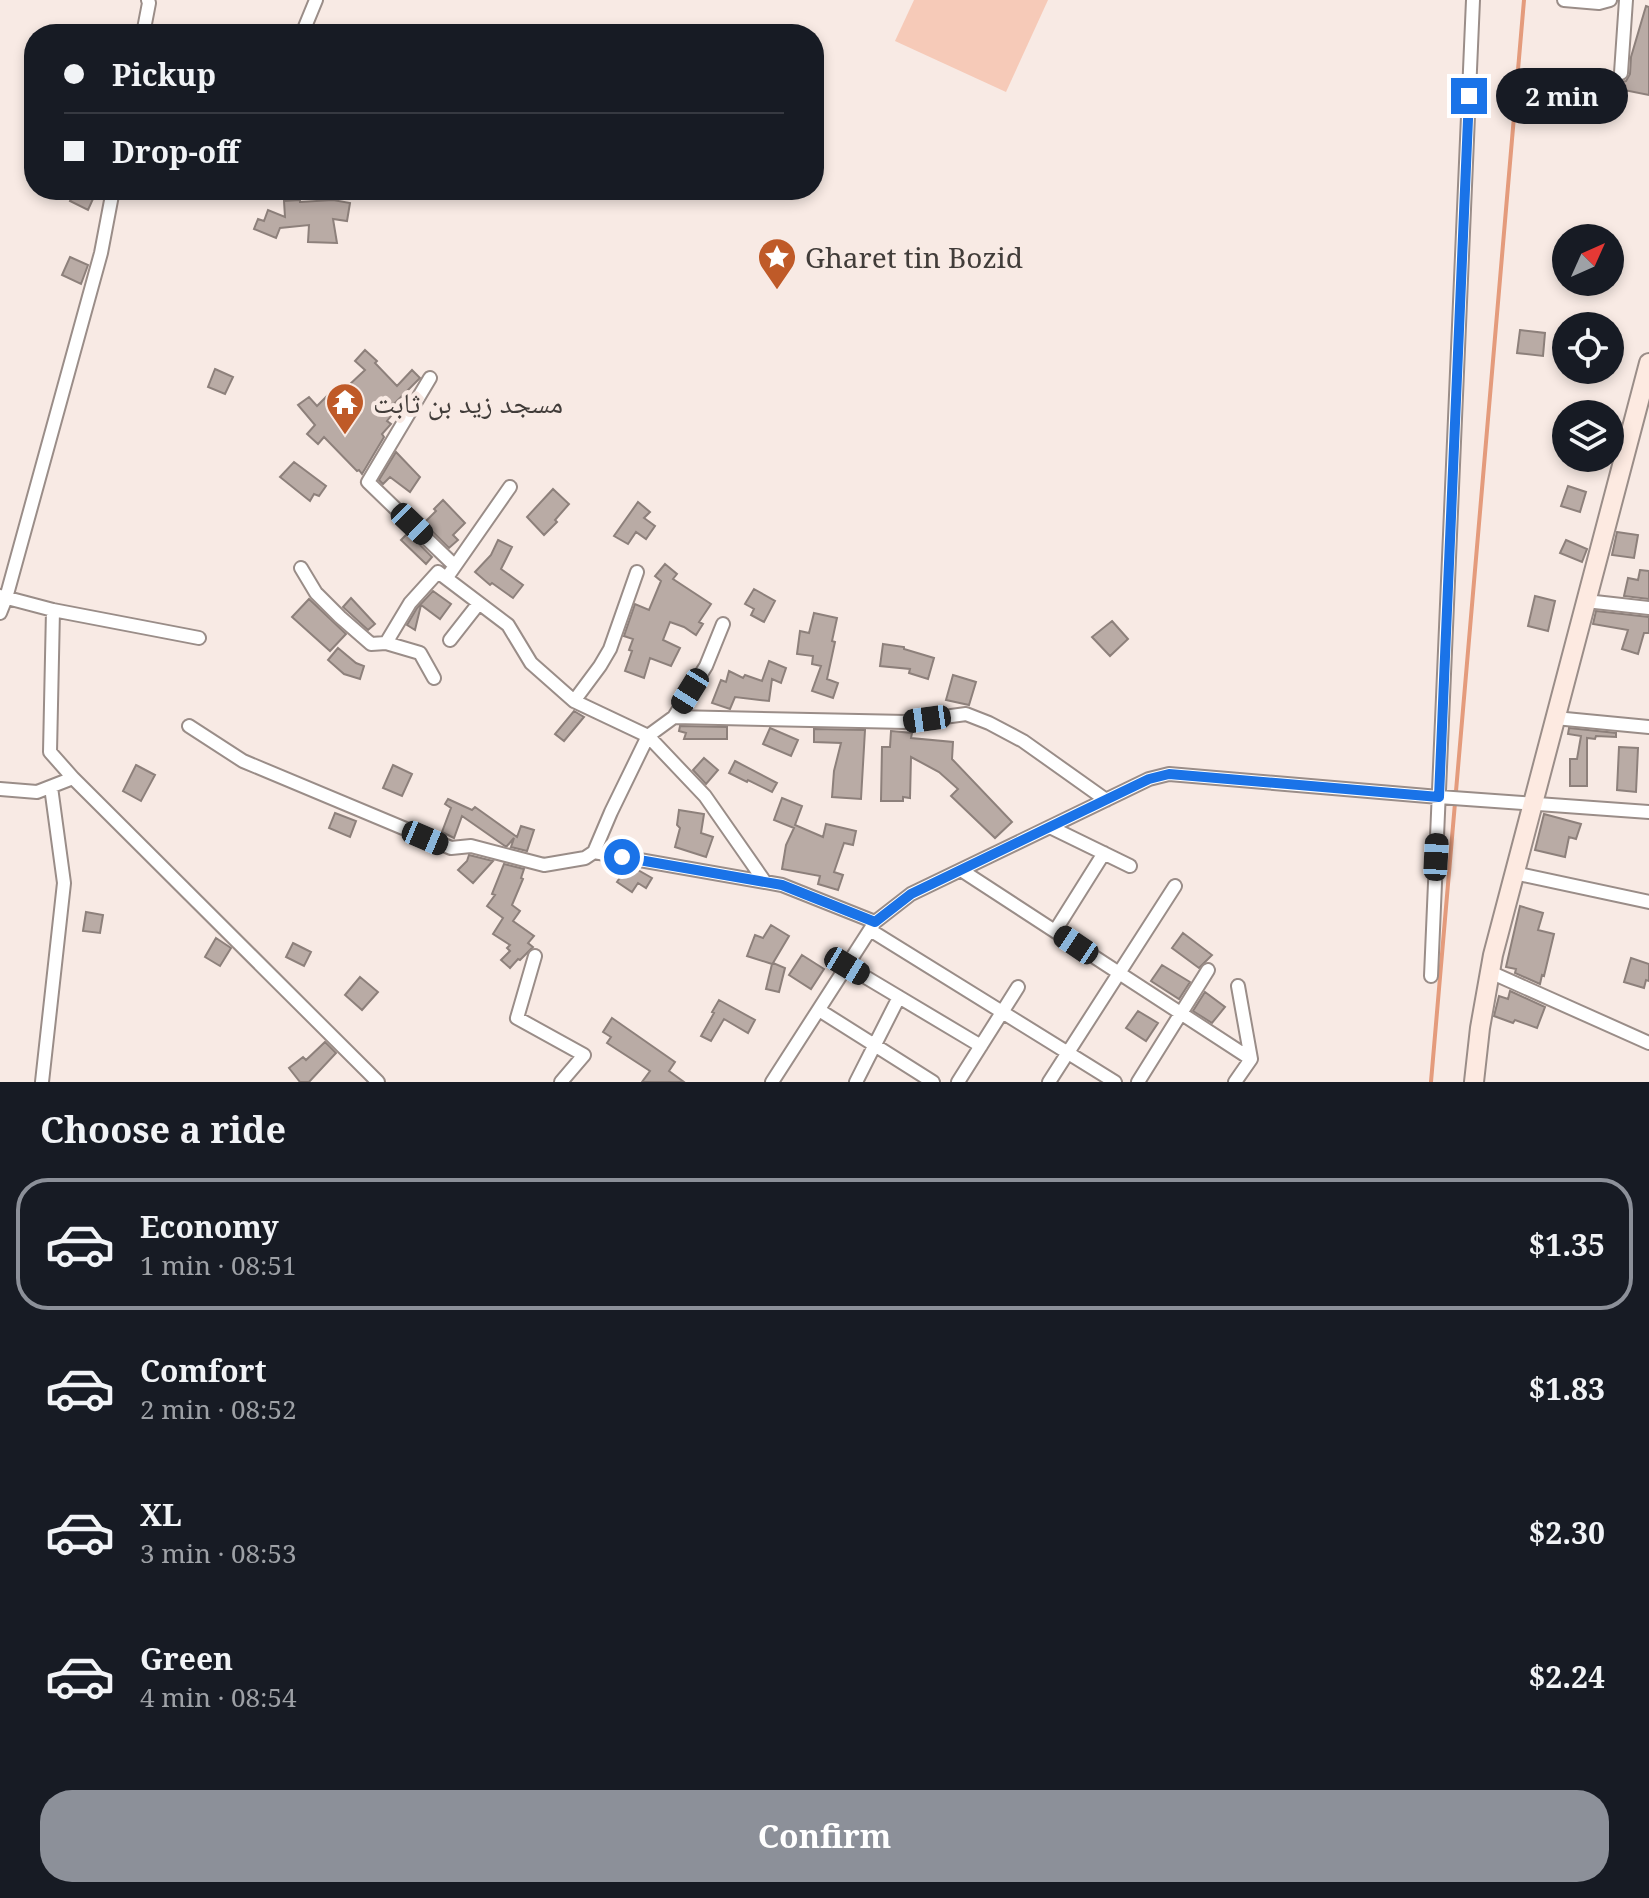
<!DOCTYPE html>
<meta charset="utf-8">
<style>
body{margin:0;font-family:"Noto Serif","Noto Naskh Arabic",serif;background:#242831;color:#f1f3f6;height:100vh;display:flex;flex-direction:column;font-size:30px;white-space:nowrap}
*{box-sizing:border-box;margin:0}
p{font-size:26px;color:#9ea1a6}
.icon{flex:none;width:44px;height:44px;fill:none;stroke:currentColor;stroke-width:2;stroke-linecap:round;stroke-linejoin:round}
.map{position:relative;height:1082px;overflow:hidden}
.drawer{display:flex;flex-direction:column;background:#171b24;flex:1}
.drawer>*{flex:none}
.guide{position:absolute;left:24px;top:24px;width:800px;height:176px;border-radius:32px;box-shadow:0 4px 12px #0003;display:grid;align-content:center;height:176px;padding:0 40px;background:#171b24}
.needle{width:52px;rotate:45deg}
.controls{position:absolute;left:1552px;top:224px;display:grid;gap:16px}
.controls a{display:grid;place-items:center;width:72px;height:72px;border-radius:50%;background:#171b24;box-shadow:0 4px 12px #0003;font-size:40px}
.end{position:absolute;width:36px;height:36px;margin:-18px;border:10px solid #1a73e8;background:#fff;box-shadow:0 0 0 4px #fff}
.from{border-radius:50%}
.bubble{position:absolute;height:56px;border-radius:28px;background:#171b24;box-shadow:0 4px 12px #0003;font-size:26px;font-weight:700;line-height:56px;text-align:center}
.car{position:absolute;width:24px;height:48px;margin:-24px -12px;border-radius:10px;box-shadow:0 0 6px 2px #0007;background:linear-gradient(#222 24%,#8ab4d8 0 40%,#222 0 76%,#8ab4d8 0 86%,#222 0)}
.guide b{display:flex;align-items:center;gap:28px;height:76px;font-size:30px}
.guide b+b{border-top:2px solid #363941}
.guide i{width:20px;height:20px;background:#f1f3f6}
ul{padding:0;list-style:none}
li{display:flex;align-items:center;gap:24px;height:132px;margin:0 16px 12px;padding:0 24px;border:4px solid transparent;border-radius:32px}
li div{flex:1}
li b{display:block;font-size:30px}
li em{font-style:normal;font-weight:700}
li.on{border-color:#8c9099}
li>.icon{width:72px;height:72px;stroke-width:1.5}
h2{padding:0 40px;font-size:36px;line-height:96px}
.primary-button{display:flex;gap:16px;margin-top:auto;padding:16px 40px}
.primary-button a{flex:1;height:92px;border-radius:32px;background:#8c9099;color:#fff;font-size:32px;font-weight:700;line-height:92px;text-align:center}
.map>svg:first-child{display:block}
.green{fill:#f6cab8}
.lines{fill:none;stroke-linecap:round;stroke-linejoin:round}
.stream{stroke:#e49b7c;stroke-width:4}
.building{fill:#b9aba5;stroke:#8d807b;stroke-width:2}
.street-casing{stroke:#9a8d88;stroke-width:16}
.secondary-casing{stroke:#9a8d88;stroke-width:22}
.street{stroke:#fff;stroke-width:12}
.secondary{stroke:#fdeae1;stroke-width:18}
.route{stroke:#1a73e8;stroke-width:10}
.labels{text-anchor:middle;dominant-baseline:central;stroke-width:8;stroke-linejoin:round;paint-order:stroke}
.poi-label{font-size:28px;fill:#413c39;stroke:#f8eae4;text-anchor:start}
</style>
<div class="map">
<svg width="1649" height="1082" viewBox="0 0 1649 1082">
<rect width="100%" height="100%" fill="#f8eae4"/>
<path class="green" d="M914,0h134l-42,92 -111,-51z"/>
<g class="lines">
<path class="stream" d="M1431,1082l93,-1082"/>
</g>
<path class="building" d="M1646,6l3,1v88l-30,-6 2,-7 5,-1 4,-7 1,-17z
M75,190h22l-9,20 -18,-9z
M300,200v2l33,-2 17,3 -3,18 -14,-2 4,24 -29,-1 1,-17 -29,3 -4,10 -22,-9 4,-10 6,2 4,-11 17,7 -1,-16z
M70,257l18,8 -7,19 -19,-9z
M1520,330l25,3 -2,23 -26,-3z
M365,350l12,11 -2,2 22,23 15,-16 8,8 -25,25 4,3 -12,15 4,3 -9,10 2,3 -22,37 -3,-4 -2,1 -33,-34 -6,7 -11,-10 8,-9 -17,-20 11,-8 8,9 11,-11 5,5 32,-30 -10,-9z
M215,369l18,8 -8,17 -17,-7z
M396,452l24,25 -10,15 -20,-15 -7,7 -4,-4z
M294,462l32,24 -7,10 -5,-2 -4,7 -30,-24z
M1568,486l18,6 -6,20 -19,-6z
M553,489l16,15 -14,16 2,2 -13,13 -17,-18z
M443,500l22,23 -12,12 5,5 -9,8 -25,-25 12,-12 -2,-2z
M638,502l12,10 -6,6 11,8 -9,13 -10,-7 -8,12 -14,-8z
M1617,532l21,3 -4,23 -22,-3z
M408,533l24,24 -6,7 -25,-24z
M498,540l14,7 -11,22 22,16 -10,13 -21,-15 -2,2 -15,-13 16,-17z
M1566,540l21,9 -5,13 -22,-9z
M665,564l12,10 -4,5 38,25 -12,18 4,2 -7,11 -12,-8 -14,-5 -7,18 17,8 -9,18 -21,-8 -6,20 -19,-7 7,-20 -3,-1 4,-11 -9,-3 11,-32 14,6 12,-29 -6,-5z
M1640,570l9,1v28l-25,-3 4,-18 10,2z
M754,589l21,12 -11,21 -13,-7 3,-6 -9,-5z
M433,591l18,13 -11,15 -19,-14 -6,25 -8,-5 10,-17z
M1535,596l20,5 -7,30 -20,-5z
M351,598l24,26 -7,6 -25,-23z
M309,599l37,35 -16,17 -38,-34z
M1596,611l53,6v16h-5l-6,21 -16,-5 6,-19 -35,-6z
M814,613l23,5 -5,23 3,1 -8,37 11,4 -5,15 -21,-7 9,-25 -9,-2 1,-8 -16,-2 3,-23 9,2z
M1112,621l16,18 -18,17 -18,-19z
M883,644l21,3v2l30,9 -6,21 -19,-6 1,-4 -30,-3z
M338,648l18,15 8,3 -4,13 -16,-5 -16,-14z
M769,661l17,7 -5,15 -9,-4 -3,22 -34,-4 -5,12 -18,-6 9,-23 5,2 3,-11 14,7 2,-3 17,6z
M953,675l23,7 -7,23 -23,-5z
M574,711l10,6 -20,24 -9,-7z
M680,726l47,1v12h-43l2,-6 -7,-2z
M770,728l28,12 -7,16 -28,-12z
M1569,728l47,5v4l-20,-1 -1,3 -8,-1v48h-17v-27h7l4,-23 -13,-2z
M814,729l51,1 -4,69 -29,-2 2,-26 7,-28 -27,-1z
M891,731l21,2 -1,5 42,4 -1,17 60,63 -17,16 -44,-42 7,-7 -19,-17 -28,-15 -1,41 -7,-1v4h-22l1,-54h8z
M1619,747l19,1 -2,44 -19,-2z
M704,758l14,12 -12,14 -13,-14z
M735,761l42,22 -5,9 -24,-12 -1,2 -18,-9z
M136,765l19,10 -14,26 -18,-10z
M393,765l19,9 -10,22 -19,-8z
M782,798l20,8 -7,19 28,12 3,-13 30,7 -3,14 -9,-2 -10,29 9,3 -5,15 -20,-6 2,-8 -38,-7 4,-24 8,-17 -20,-8z
M448,799l24,11 3,-3 42,30 4,-11 13,4 -7,21 -16,-4 3,-9 -7,8h-2l-43,-30 -8,22 -12,-6 9,-24 -6,-4z
M679,810l25,4 -3,19 12,4 -7,20 -31,-10 5,-19 -3,-3z
M335,813l21,8 -6,16 -21,-9z
M1544,814l37,10 -5,15 -7,-2 -4,20 -30,-7z
M469,855l24,6 -20,22 -15,-13 9,-9z
M504,864l20,5 -3,9 2,1 -11,26 8,6 -7,10 21,15 -6,7 5,4 -13,13 -2,-1 -8,9 -9,-8 9,-9 -3,-3 3,-3 -17,-11 10,-16 -16,-12 8,-11 -3,-1z
M627,867l9,2 16,9 -6,10 -8,-5 -6,9 -15,-10z
M1520,906l23,7 -5,17 16,4 -10,42 -2,-1 -2,9 -25,-11 1,-4 -10,-2z
M86,912l17,3 -3,18 -17,-2z
M771,925l18,11 -16,27 12,5 -6,24 -13,-3 6,-25 -25,-8 8,-21 8,3z
M1183,933l29,22 -13,13 -27,-20z
M216,938l15,10 -11,18 -15,-9z
M293,943l18,9 -7,14 -18,-9z
M802,955l22,14 -13,20 -22,-14z
M1631,958l18,6v17l-3,-1 -2,8 -20,-6z
M1162,965l28,17 -11,17 -28,-18z
M360,977l18,15 -16,18 -17,-15z
M1510,991l35,16 -8,21 -22,-8 -2,3 -19,-7 5,-20 9,3z
M1205,992l20,15 -13,16 -19,-12z
M719,1000l36,20 -7,13 -24,-14 -13,22 -10,-5 13,-23 -2,-1z
M1138,1011l20,12 -12,18 -20,-13z
M612,1018l63,44 -6,9 15,11h-42l8,-11 -43,-28 4,-6 -8,-5z
M325,1042l11,11 -27,29h-9l-11,-14 14,-11 3,3z"/>
<g class="lines">
<defs>
<path id="street" d="M1564,0l35,3 11,-3
M143,34l6,-31 -1,-3
M302,34l14,-34
M1621,73l5,-73
M430,378l-62,104 87,84
M301,568l15,25 24,24 31,27 15,-1 34,10 14,25
M450,573l60,-86
M0,596l53,14 146,28
M1586,601l63,7
M0,613l6,-15 95,-345 12,-63
M450,640l29,-37
M386,643l24,-40 28,-31 70,53 23,38 43,38 74,35 57,60 60,86
M574,701l26,-35 10,-17 27,-77
M674,717l32,-51 17,-42
M1555,718l94,9
M189,726l54,35 208,87 20,-2 73,19 41,-7 9,-6 17,-40 37,-76 26,-19 233,5 59,-8 23,9 34,18 83,59
M73,778l305,304
M0,789l37,3 36,-14 -23,-26 3,-142
M1050,827l80,39
M594,852l188,33 93,37
M961,870l290,189
M1514,873l135,29
M870,930l245,152
M1055,931l49,-78
M535,956l-18,62 67,37 -23,27
M847,966l134,80
M1490,972l159,71
M1431,976l42,-976
M819,1010l114,72
M42,1082l22,-199 -13,-96
M772,1082l103,-160 36,-28 238,-115 20,-5 270,23 210,15
M856,1082l43,-85
M958,1082l60,-95
M1049,1082l126,-196
M1138,1082l70,-112
M1235,1082l16,-23 -13,-73"/>
<path id="secondary" d="M1474,1082l6,-54 13,-73 156,-592"/>
</defs>
<use href="#street" class="street-casing"/>
<use href="#secondary" class="secondary-casing"/>
<use href="#street" class="street"/>
<use href="#secondary" class="secondary"/>
</g>
<g class="lines">
<path class="route" d="M622,857l160,28 93,37 36,-28 238,-115 20,-5 270,23 30,-701"/>
</g>
<defs>
<symbol id="sight-pin" viewBox="-11 -11 22 30"><path d="M0 17L-7.5 6A9.5 9.5 0 1 1 7.5 6Z" fill="#bf5a28" stroke="#f8eae4"/><path d="M0-6L1.8-2.2L6-1.7L2.9 1.2L3.7 5.4L0 3.3L-3.7 5.4L-2.9 1.2L-6-1.7L-1.8-2.2Z" fill="#fff"/></symbol>
<symbol id="temple-pin" viewBox="-11 -11 22 30"><path d="M0 17L-7.5 6A9.5 9.5 0 1 1 7.5 6Z" fill="#bf5a28" stroke="#f8eae4"/><path d="M0-6L5-2H3V0L6.5 2.5H4V6H1.5V3h-3V6H-4V2.5H-6.5L-3 0V-2H-5Z" fill="#fff"/></symbol>
</defs>
<g fill-rule="evenodd">
<use href="#sight-pin" x="755" y="235" width="44" height="60"/>
<use href="#temple-pin" x="323" y="380" width="44" height="60"/>
</g>
<g class="labels">
<g class="poi-label">
<text x="805" y="257">Gharet tin Bozid</text>
<text x="373" y="402">مسجد زيد بن ثابت</text>
</g>
</g>
</svg>
<div class="controls">
<a><svg class="needle" viewBox="-14 -14 28 28"><path d="M0-13l5 13h-10z" fill="#e53935"/><path d="M0 13l5-13h-10z" fill="#9ea1a6"/></svg></a>
<a><svg class="icon" aria-label="locate" viewBox="0 0 24 24"><circle cx="12" cy="12" r="6"/><path d="M12 2v4M12 18v4M2 12h4M18 12h4"/></svg></a>
<a><svg class="icon" aria-label="layers" viewBox="0 0 24 24"><path d="M12 4l9 5-9 5-9-5zM3 14l9 5 9-5"/></svg></a>
</div>
<i class="end from" style="left:622px;top:857px"></i>
<i class="end" style="left:1469px;top:96px"></i>
<div class="bubble" style="left:1496px;top:68px;width:132px">2 min</div>
<i class="car" style="left:412px;top:524px;rotate:134deg"></i>
<i class="car" style="left:690px;top:691px;rotate:212deg"></i>
<i class="car" style="left:927px;top:719px;rotate:262deg"></i>
<i class="car" style="left:425px;top:838px;rotate:113deg"></i>
<i class="car" style="left:1436px;top:857px;rotate:3deg"></i>
<i class="car" style="left:1076px;top:945px;rotate:304deg"></i>
<i class="car" style="left:847px;top:966px;rotate:121deg"></i>
<div class="guide">
<b><i class="from"></i>Pickup</b>
<b><i></i>Drop-off</b>
</div>
</div>
<section class="drawer">
<h2>Choose a ride</h2>
<ul>
<li class="on"><svg class="icon" aria-label="car" viewBox="0 0 24 24"><path d="M5 17H2v-5l4-1 3-4h7l3 4 3 1v5h-3M9 17h6M6 11h13"/><circle cx="7" cy="17" r="2"/><circle cx="17" cy="17" r="2"/></svg><div><b>Economy</b><p>1 min · 08:51</p></div><em>$1.35</em></li>
<li><svg class="icon" aria-label="car" viewBox="0 0 24 24"><path d="M5 17H2v-5l4-1 3-4h7l3 4 3 1v5h-3M9 17h6M6 11h13"/><circle cx="7" cy="17" r="2"/><circle cx="17" cy="17" r="2"/></svg><div><b>Comfort</b><p>2 min · 08:52</p></div><em>$1.83</em></li>
<li><svg class="icon" aria-label="car" viewBox="0 0 24 24"><path d="M5 17H2v-5l4-1 3-4h7l3 4 3 1v5h-3M9 17h6M6 11h13"/><circle cx="7" cy="17" r="2"/><circle cx="17" cy="17" r="2"/></svg><div><b>XL</b><p>3 min · 08:53</p></div><em>$2.30</em></li>
<li><svg class="icon" aria-label="car" viewBox="0 0 24 24"><path d="M5 17H2v-5l4-1 3-4h7l3 4 3 1v5h-3M9 17h6M6 11h13"/><circle cx="7" cy="17" r="2"/><circle cx="17" cy="17" r="2"/></svg><div><b>Green</b><p>4 min · 08:54</p></div><em>$2.24</em></li>
</ul>
<div class="primary-button"><a>Confirm</a></div>
</section>
